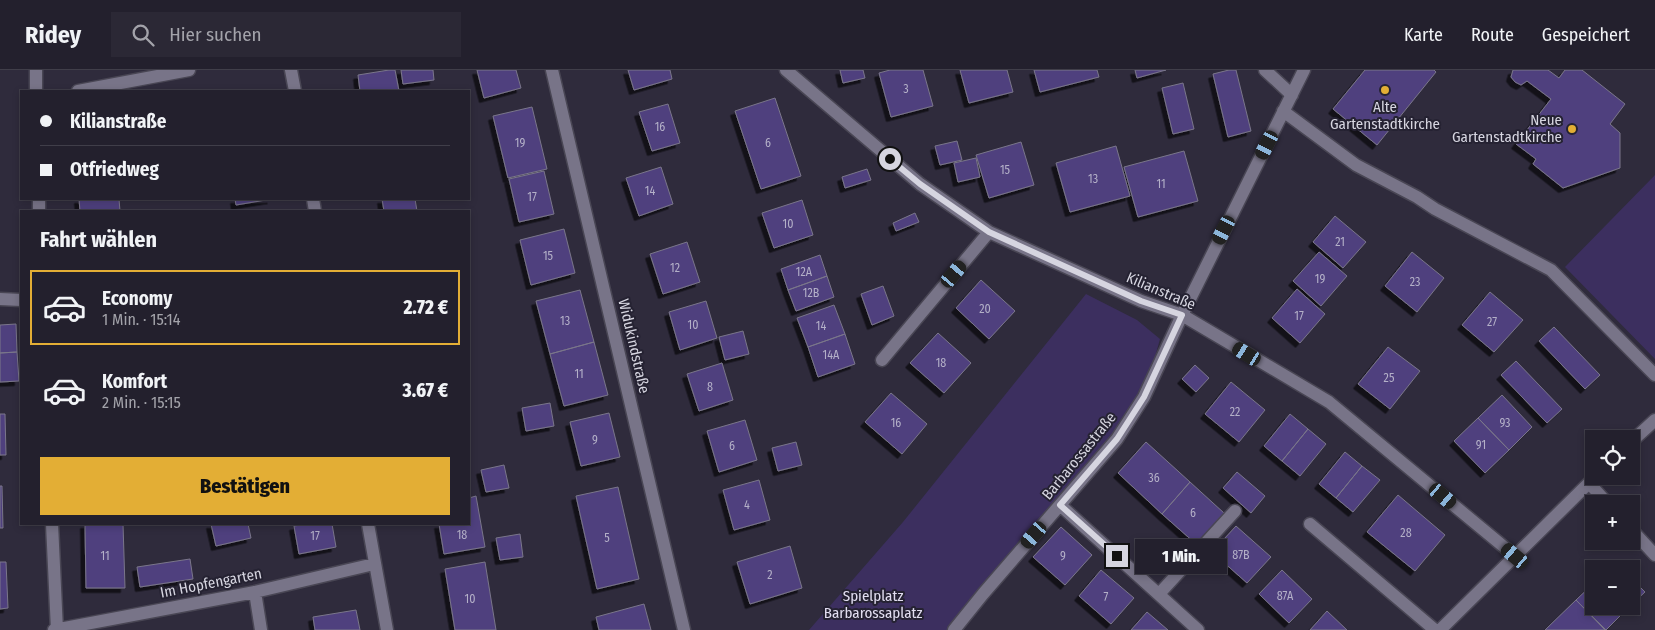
<!DOCTYPE html>
<html lang="de">
<meta charset="utf-8">
<style>
body{margin:0;font-family:"Fira Sans Condensed",sans-serif;background:#2b2835;color:#f1f3f6;height:100vh;display:flex;flex-direction:column;font-size:19px;white-space:nowrap}
*{box-sizing:border-box;margin:0}
p{font-size:16px;color:#a3a3aa}
.icon{flex:none;width:28px;height:28px;fill:none;stroke:currentColor;stroke-width:2;stroke-linecap:round;stroke-linejoin:round}
.map{position:relative;flex:1;overflow:hidden}
.details{position:absolute;left:20px;top:140px;width:450px;height:315px;display:flex;flex-direction:column;background:#23202d;border-radius:0px;box-shadow:0 2px 8px #0003,0 0 0 1px #403e49}
.details>*{flex:none}
.banner{position:absolute;left:20px;top:20px;width:450px;height:110px;border-radius:0px;box-shadow:0 2px 8px #0003,0 0 0 1px #403e49;display:grid;align-content:center;height:110px;padding:0 20px;background:#23202d}
.tools{position:absolute;left:1585px;top:360px;display:grid;gap:10px}
.tools a{display:grid;place-items:center;width:55px;height:55px;border-radius:0px;background:#23202d;box-shadow:0 2px 8px #0003,0 0 0 1px #403e49;font-size:25px}
.end{position:absolute;width:22px;height:22px;margin:-11px;border:6px solid #d6d5e0;background:#111;box-shadow:0 0 0 2px #111}
.from{border-radius:50%}
.bubble{position:absolute;height:35px;border-radius:0px;background:#23202d;box-shadow:0 2px 8px #0003,0 0 0 1px #403e49;font-size:16px;font-weight:800;line-height:35px;text-align:center}
.car{position:absolute;width:15px;height:30px;margin:-15px -8px;border-radius:6px;box-shadow:0 0 4px 1px #0007;background:linear-gradient(#222 24%,#8ab4d8 0 40%,#222 0 76%,#8ab4d8 0 86%,#222 0)}
.banner b{display:flex;align-items:center;gap:18px;height:48px;font-size:19px}
.banner b+b{border-top:1px solid #403e49}
.banner i{width:12px;height:12px;background:#f1f3f6}
ul{padding:0;list-style:none}
li{display:flex;align-items:center;gap:15px;height:75px;margin:0 10px 8px;padding:0 10px;border:2px solid transparent;border-radius:0px}
li div{flex:1}
li b{display:block;font-size:19px}
li em{font-style:normal;font-weight:800}
li.on{border-color:#e3ae35}
li>.icon{width:45px;height:45px;stroke-width:1.5}
h2{padding:0 20px;font-size:22px;line-height:60px}
.primary-button{display:flex;gap:10px;margin-top:auto;padding:10px 20px}
.primary-button a{flex:1;height:58px;border-radius:0px;background:#e3ae35;color:#111;font-size:20px;font-weight:800;line-height:58px;text-align:center}
header{display:flex;align-items:center;gap:30px;box-sizing:border-box;height:70px;padding:0 25px;background:#23202d;border-bottom:1px solid #403e49}
header strong{font-size:24px}
nav{display:flex;gap:28px;margin-inline-start:auto;font-size:18px}
.search{width:350px;height:45px;background:#2b2835;display:flex;align-items:center;gap:12px;box-sizing:border-box;padding:0 18px;border-radius:0px;color:#a3a3aa;font-size:19px}
.map>svg:first-child{display:block}
.green{fill:#3c2f5f}
.building{fill:#50417e;stroke:#7a768a;filter:url(#shadow)}
.lines{fill:none;stroke-linecap:round;stroke-linejoin:round}
.minor-casing{stroke:#494654;stroke-width:15}
.minor{stroke:#787488;stroke-width:12}
.route{stroke:#d6d5e0;stroke-width:6}
.poi-dot{fill:#e3ae35;stroke:#252232;stroke-width:2}
.labels{text-anchor:middle;dominant-baseline:central;stroke-width:4;stroke-linejoin:round;paint-order:stroke}
.number-label{font-size:12px;fill:#b4b0c8}
.poi-label{font-size:15px;fill:#d6d5e0;stroke:#252232}
.street-label{font-size:15px;fill:#d6d5e0;stroke:#252232}
.park-label{font-size:15px;fill:#e2def1;stroke:#252232}
</style>
<header>
<strong>Ridey</strong>
<div class="search"><svg class="icon" aria-label="search" viewBox="0 0 24 24"><circle cx="10" cy="10" r="6"/><path d="M15 15l6 6"/></svg>Hier suchen</div>
<nav><a>Karte</a><a>Route</a><a>Gespeichert</a></nav>
</header>
<div class="map">
<svg width="1655" height="560" viewBox="0 0 1655 560">
<defs>
<filter id="shadow"><feDropShadow dx="-4.5" dy="4.5" stdDeviation="0" flood-color="#0009"/></filter>
</defs>
<rect width="100%" height="100%" fill="#2f2b3c"/>
<path class="green" d="M1655,105v184l-90,-92z
M1086,224l51,26 23,19 -16,58 -182,233h-153l94,-108z"/>
<path class="building" d="M389,0h6l4,21h-39l-2,-16z
M401,0h32l1,10 -31,4z
M477,0h39l5,18 -37,10z
M628,0h42l2,9 -38,11z
M840,0h23l2,8 -22,5z
M890,0h33l10,36 -42,11 -12,-44z
M960,0h47l6,22 -44,11z
M1034,0h63l2,7 -59,15z
M1135,0h31l-29,8z
M1229,0h7l15,61 -23,6 -15,-63z
M1365,0h69l2,2 -59,73 -44,-36z
M1513,0h35l11,8 6,-8h17l43,34 -15,20 10,9v35l-57,20 -30,-24 3,-5 -20,-15 35,-45 -24,-18 -6,4 -6,-3 -4,-5z
M1183,13l11,46 -21,5 -11,-46z
M775,28l26,78 -40,13 -26,-78z
M668,34l12,39 -28,8 -13,-39z
M532,37l15,62 -39,9 -15,-62z
M957,71l5,19 -22,5 -5,-19z
M1021,72l13,43 -45,13 -13,-43z
M1116,76l14,50 -60,16 -14,-49z
M1184,81l14,50 -60,16 -14,-50z
M976,88l4,19 -22,5 -4,-19z
M661,97l12,37 -34,12 -13,-38z
M867,99l4,11 -26,8 -3,-11z
M544,101l10,43 -35,8 -10,-43z
M79,129h40l1,12h-40z
M235,129h37l-36,6z
M382,129h33l2,12h-33z
M802,130l11,35 -39,13 -12,-35z
M915,143l4,9 -23,9 -3,-8z
M1335,146l31,26 -23,26 -30,-26z
M564,159l11,44 -44,12 -11,-45z
M687,172l13,40 -37,12 -13,-40z
M1319,182l28,24 -26,30 -28,-25z
M1412,182l32,26 -27,34 -32,-26z
M820,185l7,21 -39,14 -7,-21z
M827,206l7,21 -38,14 -8,-21z
M981,210l34,31 -26,28 -33,-31z
M883,216l11,30 -22,9 -11,-31z
M1297,219l28,25 -25,29 -28,-25z
M580,220l14,52 -44,12 -14,-53z
M1490,222l33,28 -29,32 -32,-27z
M706,231l11,37 -37,12 -11,-38z
M834,235l11,29 -37,13 -11,-29z
M16,254l1,28 -17,1v-28z
M1554,257l46,48 -15,14 -46,-48z
M743,261l6,23 -24,6 -6,-23z
M938,263l33,30 -27,30 -34,-30z
M845,264l10,30 -37,13 -10,-30z
M594,272l14,53 -44,11 -14,-52z
M1388,277l32,24 -30,38 -32,-25z
M17,282l2,29 -19,1v-29z
M1516,291l46,48 -15,14 -46,-48z
M722,293l11,37 -34,11 -12,-37z
M1195,295l14,13 -13,14 -14,-13z
M1231,312l34,28 -26,32 -34,-28z
M891,323l36,31 -25,30 -37,-32z
M1502,325l30,32 -23,23 -31,-32z
M550,333l4,23 -28,5 -4,-23z
M609,343l11,44 -39,9 -11,-44z
M0,344h5l1,41h-6z
M1290,344l18,15 -26,32 -18,-15z
M1478,348l31,32 -24,23 -31,-32z
M745,350l12,40 -38,12 -12,-41z
M1308,359l18,15 -26,32 -18,-15z
M796,372l6,23 -24,6 -6,-23z
M1146,372l44,40 -28,32 -44,-41z
M1345,382l17,14 -26,32 -17,-14z
M504,395l5,23 -23,4 -5,-22z
M1362,396l18,14 -27,32 -17,-14z
M1237,402l28,24 -14,17 -28,-25z
M759,410l11,40 -36,10 -11,-40z
M1190,412l34,31 -28,31 -34,-30z
M0,416h2l1,42h-3z
M618,417l21,92 -42,10 -21,-93z
M1398,425l47,40 -30,36 -48,-39z
M476,426l9,51 -41,7 -5,-30h30v-26z
M85,454h38l2,64h-39z
M211,454h37l3,14 -35,8z
M307,454h25l4,23 -37,7 -5,-28z
M1236,456l35,31 -24,26 -35,-31z
M1061,457l31,28 -27,30 -32,-28z
M520,464l3,23 -23,3 -4,-22z
M790,476l12,42 -52,16 -13,-42z
M190,489l3,20 -53,8 -3,-20z
M0,492h6l2,46 -8,1z
M485,492l11,68h-41l-10,-61z
M1101,500l33,28 -23,26 -32,-28z
M1282,500l30,29 -23,24 -30,-29z
M1631,508l14,14 -14,13z
M1594,513v23h36l-24,24 -30,-30z
M1576,530l29,30h-60z
M644,534l7,26h-52l-3,-13z
M356,540l4,20h-45l-2,-13z
M1327,541l20,19h-37z
M1147,542l21,18h-37z"/>
<g class="lines">
<defs>
<path id="minor" d="M36,0v21
M291,0l4,21
M552,0l132,560
M786,0l134,114 69,48 152,69 41,14 147,87 186,154
M1265,0l27,25
M78,21l111,-21
M1283,41l73,54 61,32 18,12 116,61 104,105
M39,129v12
M313,129l2,12
M0,229l21,1
M882,290l107,-128
M1631,372l24,-22
M1589,413l19,21
M1060,435l138,125
M52,454l5,106
M368,454l19,106
M1310,454l125,106
M1631,459l24,26
M255,522l6,38
M1159,524l76,-83
M54,560l201,-38 119,-28
M954,560l29,-36 134,-155 27,-42 38,-82 122,-245
M1440,560l156,-154"/>
</defs>
<use href="#minor" class="minor-casing"/>
<use href="#minor" class="minor"/>
</g>
<g class="lines">
<path class="route" d="M890,89l30,25 69,48 152,69 41,14 -38,82 -27,42 -57,66 57,51"/>
</g>
<g class="poi-dot">
<circle cx="1385" cy="20" r="5"/>
<circle cx="1572" cy="59" r="5"/>
</g>
<g class="labels">
<g class="number-label">
<text x="906" y="19">3</text>
<text x="660" y="57">16</text>
<text x="520" y="73">19</text>
<text x="768" y="73">6</text>
<text x="1005" y="100">15</text>
<text x="1093" y="109">13</text>
<text x="1161" y="114">11</text>
<text x="650" y="121">14</text>
<text x="532" y="127">17</text>
<text x="788" y="154">10</text>
<text x="1340" y="172">21</text>
<text x="548" y="186">15</text>
<text x="675" y="198">12</text>
<text x="804" y="202">12A</text>
<text x="1320" y="209">19</text>
<text x="1415" y="212">23</text>
<text x="811" y="223">12B</text>
<text x="985" y="239">20</text>
<text x="1299" y="246">17</text>
<text x="565" y="251">13</text>
<text x="1492" y="252">27</text>
<text x="693" y="255">10</text>
<text x="821" y="256">14</text>
<text x="831" y="285">14A</text>
<text x="941" y="293">18</text>
<text x="579" y="304">11</text>
<text x="1389" y="308">25</text>
<text x="710" y="317">8</text>
<text x="1235" y="342">22</text>
<text x="896" y="353">16</text>
<text x="1505" y="353">93</text>
<text x="595" y="370">9</text>
<text x="1481" y="375">91</text>
<text x="732" y="376">6</text>
<text x="1154" y="408">36</text>
<text x="747" y="435">4</text>
<text x="1193" y="443">6</text>
<text x="1406" y="463">28</text>
<text x="462" y="465">18</text>
<text x="315" y="466">17</text>
<text x="607" y="468">5</text>
<text x="1241" y="485">87B</text>
<text x="105" y="486">11</text>
<text x="1063" y="486">9</text>
<text x="770" y="505">2</text>
<text x="1285" y="526">87A</text>
<text x="1106" y="527">7</text>
<text x="470" y="529">10</text>
</g>
<g class="poi-label">
<text x="1385" y="37">Alte<tspan x="1385" dy="17">Gartenstadtkirche</tspan></text>
<text x="1562" y="50" text-anchor="end">Neue<tspan x="1562" dy="17">Gartenstadtkirche</tspan></text>
</g>
<g class="street-label">
<text transform="translate(1161 221) rotate(23)">Kilianstraße</text>
<text transform="translate(634 276) rotate(77)">Widukindstraße</text>
<text transform="translate(1079 386) rotate(-51)">Barbarossastraße</text>
<text transform="translate(211 513) rotate(-11)">Im Hopfengarten</text>
</g>
<g class="park-label">
<text x="873" y="526">Spielplatz<tspan x="873" dy="17">Barbarossaplatz</tspan></text>
</g>
</g>
</svg>
<div class="tools">
<a><svg class="icon" aria-label="locate" viewBox="0 0 24 24"><circle cx="12" cy="12" r="6"/><path d="M12 2v4M12 18v4M2 12h4M18 12h4"/></svg></a>
<a>+</a>
<a>−</a>
</div>
<i class="end from" style="left:890px;top:89px"></i>
<i class="end" style="left:1117px;top:486px"></i>
<div class="bubble" style="left:1135px;top:469px;width:92px">1 Min.</div>
<i class="car" style="left:1267px;top:75px;rotate:207deg"></i>
<i class="car" style="left:1224px;top:160px;rotate:207deg"></i>
<i class="car" style="left:954px;top:204px;rotate:40deg"></i>
<i class="car" style="left:1247px;top:284px;rotate:301deg"></i>
<i class="car" style="left:1443px;top:426px;rotate:130deg"></i>
<i class="car" style="left:1034px;top:465px;rotate:221deg"></i>
<i class="car" style="left:1515px;top:486px;rotate:310deg"></i>
<div class="banner">
<b><i class="from"></i>Kilianstraße</b>
<b><i></i>Otfriedweg</b>
</div>
<section class="details">
<h2>Fahrt wählen</h2>
<ul>
<li class="on"><svg class="icon" aria-label="car" viewBox="0 0 24 24"><path d="M5 17H2v-5l4-1 3-4h7l3 4 3 1v5h-3M9 17h6M6 11h13"/><circle cx="7" cy="17" r="2"/><circle cx="17" cy="17" r="2"/></svg><div><b>Economy</b><p>1 Min. · 15:14</p></div><em>2.72 €</em></li>
<li><svg class="icon" aria-label="car" viewBox="0 0 24 24"><path d="M5 17H2v-5l4-1 3-4h7l3 4 3 1v5h-3M9 17h6M6 11h13"/><circle cx="7" cy="17" r="2"/><circle cx="17" cy="17" r="2"/></svg><div><b>Komfort</b><p>2 Min. · 15:15</p></div><em>3.67 €</em></li>
</ul>
<div class="primary-button"><a>Bestätigen</a></div>
</section>
</div>
